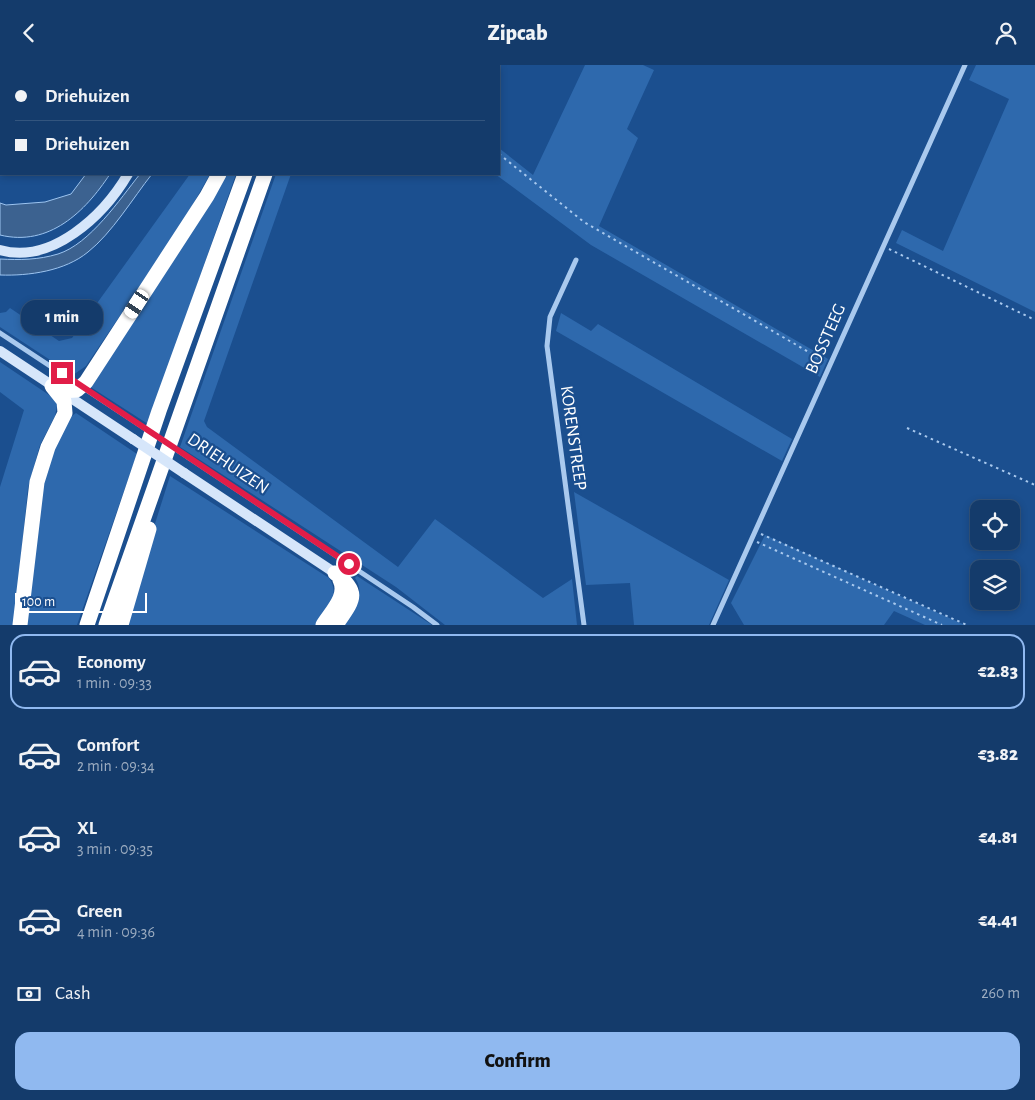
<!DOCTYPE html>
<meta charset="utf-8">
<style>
body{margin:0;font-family:"Alegreya Sans",sans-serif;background:#214673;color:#f1f3f6;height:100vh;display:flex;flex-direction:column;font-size:19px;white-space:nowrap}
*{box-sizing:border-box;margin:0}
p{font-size:16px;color:#9dadc1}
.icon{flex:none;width:28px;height:28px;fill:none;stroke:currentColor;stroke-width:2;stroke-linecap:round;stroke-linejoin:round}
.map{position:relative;height:560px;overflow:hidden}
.details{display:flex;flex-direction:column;background:#143b6b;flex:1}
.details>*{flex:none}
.guide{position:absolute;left:0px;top:0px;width:500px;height:110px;box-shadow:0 2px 8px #0003,0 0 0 1px #33557e;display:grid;align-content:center;height:110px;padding:0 15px;background:#143b6b}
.fabs{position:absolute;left:970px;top:435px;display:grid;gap:10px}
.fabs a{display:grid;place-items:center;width:50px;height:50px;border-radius:10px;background:#143b6b;box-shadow:0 2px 8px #0003,0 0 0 1px #33557e;font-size:25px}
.scale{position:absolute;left:15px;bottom:12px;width:132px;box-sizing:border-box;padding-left:5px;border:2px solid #fff;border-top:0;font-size:14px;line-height:18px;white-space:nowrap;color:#fff;-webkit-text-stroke:4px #1b4f8f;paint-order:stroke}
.end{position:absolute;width:22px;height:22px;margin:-11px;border:6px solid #e11d48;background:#fff;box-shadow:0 0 0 2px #fff}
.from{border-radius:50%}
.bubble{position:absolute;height:35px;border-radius:15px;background:#143b6b;box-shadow:0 2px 8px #0003,0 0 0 1px #33557e;font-size:16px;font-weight:800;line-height:35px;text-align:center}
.car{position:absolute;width:15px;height:30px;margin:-15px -8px;border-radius:6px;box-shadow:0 0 4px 1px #0007;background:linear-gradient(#fff 24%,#345 0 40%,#fff 0 76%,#345 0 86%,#fff 0)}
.guide b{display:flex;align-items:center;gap:18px;height:48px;font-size:19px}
.guide b+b{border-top:1px solid #33557e}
.guide i{width:12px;height:12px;background:#f1f3f6}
ul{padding:9px 0 0;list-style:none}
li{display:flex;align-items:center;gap:15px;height:75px;margin:0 10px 8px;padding:0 5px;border:2px solid transparent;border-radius:15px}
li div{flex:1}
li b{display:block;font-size:19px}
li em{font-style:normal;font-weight:800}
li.active{border-color:#90b9f0}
li>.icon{width:45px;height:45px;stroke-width:1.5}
.pay{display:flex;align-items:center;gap:12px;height:55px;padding:0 15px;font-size:19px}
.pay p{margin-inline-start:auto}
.primary-button{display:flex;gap:10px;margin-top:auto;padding:10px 15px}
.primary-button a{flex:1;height:58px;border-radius:15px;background:#90b9f0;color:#111;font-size:20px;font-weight:800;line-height:58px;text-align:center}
header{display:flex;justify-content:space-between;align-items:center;height:65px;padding:0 15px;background:#143b6b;font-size:22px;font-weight:800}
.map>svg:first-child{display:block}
.green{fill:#2e69ad}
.water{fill:#3c6290;stroke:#9cc4f0}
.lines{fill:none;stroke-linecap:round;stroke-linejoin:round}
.path{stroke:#a9c9ee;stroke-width:2;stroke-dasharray:2.5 4;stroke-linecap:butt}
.street{stroke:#a9c9ee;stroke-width:5}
.secondary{stroke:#d6e6fa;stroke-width:10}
.highway{stroke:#fff;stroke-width:15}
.street-bridge{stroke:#a9c9ee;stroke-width:5}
.secondary-bridge{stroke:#d6e6fa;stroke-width:10}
.route{stroke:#e11d48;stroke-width:6}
.labels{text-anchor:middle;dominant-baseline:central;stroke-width:4.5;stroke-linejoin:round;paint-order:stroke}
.street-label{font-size:18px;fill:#fff;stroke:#1b4f8f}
</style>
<header><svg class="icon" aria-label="back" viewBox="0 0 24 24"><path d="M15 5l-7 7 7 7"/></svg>Zipcab<svg class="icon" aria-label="person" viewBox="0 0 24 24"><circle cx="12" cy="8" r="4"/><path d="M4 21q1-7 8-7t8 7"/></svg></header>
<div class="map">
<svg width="1035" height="560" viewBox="0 0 1035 560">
<rect width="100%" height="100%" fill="#1b4f8f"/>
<path class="green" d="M585,0h58l11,5 -27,59 11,9 -39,88 229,133 -8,18 -229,-132 -96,-71h4v-26l34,27z
M976,0h59v247l-139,-69 6,-13 41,21 66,-152 -40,-19z
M190,109h20l-27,48 -97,144 -13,9 -73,-48v-14l6,-1 4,-4 49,33 13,-3z
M223,109h13l-88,250 -59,-38z
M276,109h15l-87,247 3,6 191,140 37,-48 108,79 29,-19 5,46h-132l-49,-38 -216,-140z
M561,248l30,18 7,-7 194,115 -10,22 -226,-130z
M0,297l58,39 -3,15 -15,29 -12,43 -14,137h-14v-138l24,-77 -24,-18z
M76,348l61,41 -60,171h-51l19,-159 24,-48z
M170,411l159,102c12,17 -2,31 -10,47h-193l10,-41z
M574,427l155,88 -20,45h-75l-4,-42 -44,2z
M765,470l200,90h-40l-31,-14 -10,14h-140l-13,-22z
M357,511l75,49h-90c9,-15 25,-30 13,-47z"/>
<path class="water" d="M86,109h24c-25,38 -61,73 -110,61v-32l6,2 39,-3 26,-8z
M140,109h12c-19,24 -40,59 -64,78 -23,19 -59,24 -88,23v-16c20,1 38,1 58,-5 32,-10 62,-55 82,-80z"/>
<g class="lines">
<path class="path" d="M387,0l1,1
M499,89l85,68 242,140
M889,184l146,71
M907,363l128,57
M761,469l206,91
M757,477l185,83"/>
<path class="street" d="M56,1l1,-1
M0,19l1,1
M576,195l-26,57 -3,29 37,279
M0,268l138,91
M189,393l224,149 24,18
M713,560l252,-560"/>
<path class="secondary" d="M174,1v-1
M0,185c52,15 104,-35 128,-76
M0,286l133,88
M184,408l151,100"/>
<path class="highway" d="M270,1l1,-1
M284,1v-1
M303,1l1,-1
M60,326l17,-1 9,-8 121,-186 12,-22
M335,508c27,20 17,28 1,52
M20,560l17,-143 11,-35 17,-34 -1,-12 -12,-15
M87,560l72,-214 86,-237
M106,560l159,-451
M121,560l28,-96
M323,560c8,-13 25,-29 17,-45"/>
<path class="street-bridge" d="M138,359l51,34"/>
<path class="secondary-bridge" d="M133,374l51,34"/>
</g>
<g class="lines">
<path class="route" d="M62,308l287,191"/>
</g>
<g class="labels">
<g class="street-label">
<text transform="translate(826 274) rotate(-66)">BOSSTEEG</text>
<text transform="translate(573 373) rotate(82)">KORENSTREEP</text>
<text transform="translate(228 399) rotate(34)">DRIEHUIZEN</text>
</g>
</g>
</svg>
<div class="fabs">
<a><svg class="icon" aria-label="locate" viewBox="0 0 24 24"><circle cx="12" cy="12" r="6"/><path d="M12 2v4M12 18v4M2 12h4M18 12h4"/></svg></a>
<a><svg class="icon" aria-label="layers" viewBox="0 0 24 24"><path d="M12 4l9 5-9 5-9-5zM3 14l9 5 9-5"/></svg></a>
</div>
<div class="scale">100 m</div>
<i class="end from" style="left:349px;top:499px"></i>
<i class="end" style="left:62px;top:308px"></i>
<div class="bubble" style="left:21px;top:235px;width:82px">1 min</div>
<i class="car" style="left:137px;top:239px;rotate:213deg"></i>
<div class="guide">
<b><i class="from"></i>Driehuizen</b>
<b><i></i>Driehuizen</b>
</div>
</div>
<section class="details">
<ul>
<li class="active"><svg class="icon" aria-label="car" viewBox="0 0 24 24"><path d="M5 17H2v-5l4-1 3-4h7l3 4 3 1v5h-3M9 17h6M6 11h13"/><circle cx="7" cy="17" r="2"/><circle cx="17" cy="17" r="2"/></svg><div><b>Economy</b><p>1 min · 09:33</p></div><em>€2.83</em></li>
<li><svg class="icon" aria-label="car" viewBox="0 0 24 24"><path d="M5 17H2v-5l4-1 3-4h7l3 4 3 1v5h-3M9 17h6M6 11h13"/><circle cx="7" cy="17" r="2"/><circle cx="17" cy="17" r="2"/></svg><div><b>Comfort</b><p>2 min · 09:34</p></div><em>€3.82</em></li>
<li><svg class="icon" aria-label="car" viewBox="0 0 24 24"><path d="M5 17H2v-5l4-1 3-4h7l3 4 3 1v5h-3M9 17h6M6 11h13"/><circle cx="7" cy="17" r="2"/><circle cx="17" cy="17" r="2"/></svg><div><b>XL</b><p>3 min · 09:35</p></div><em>€4.81</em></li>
<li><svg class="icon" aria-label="car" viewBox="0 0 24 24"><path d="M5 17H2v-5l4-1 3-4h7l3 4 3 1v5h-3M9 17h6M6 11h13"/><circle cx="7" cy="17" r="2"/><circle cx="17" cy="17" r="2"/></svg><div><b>Green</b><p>4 min · 09:36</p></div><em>€4.41</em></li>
</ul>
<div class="pay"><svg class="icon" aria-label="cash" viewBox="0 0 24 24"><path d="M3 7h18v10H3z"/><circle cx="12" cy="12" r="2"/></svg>Cash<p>260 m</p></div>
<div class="primary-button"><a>Confirm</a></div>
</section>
